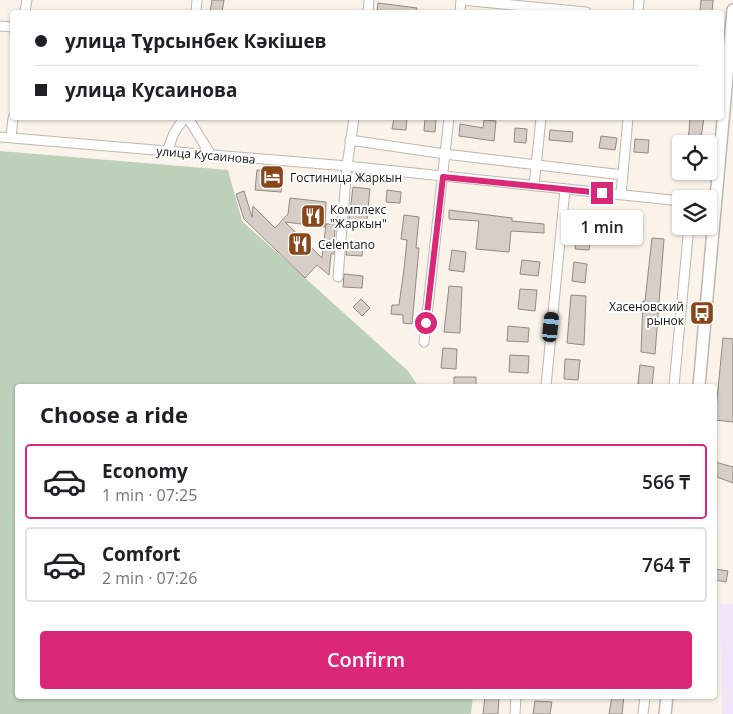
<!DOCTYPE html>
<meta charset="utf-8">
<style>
body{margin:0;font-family:"Open Sans",sans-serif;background:#f6f6f6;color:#202124;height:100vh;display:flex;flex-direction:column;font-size:19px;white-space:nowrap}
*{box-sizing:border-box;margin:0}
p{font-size:16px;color:#757577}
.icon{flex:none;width:28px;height:28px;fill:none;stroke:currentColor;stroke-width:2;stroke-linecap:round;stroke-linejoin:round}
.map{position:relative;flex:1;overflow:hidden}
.side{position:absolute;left:15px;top:384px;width:702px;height:315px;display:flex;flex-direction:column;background:#fff;border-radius:5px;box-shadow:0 1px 4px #0004}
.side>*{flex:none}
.guide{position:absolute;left:10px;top:10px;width:714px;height:110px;border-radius:5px;box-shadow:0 1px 4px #0004;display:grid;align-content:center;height:110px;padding:0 25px;background:#fff}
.tools{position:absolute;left:672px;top:135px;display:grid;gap:10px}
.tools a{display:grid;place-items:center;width:45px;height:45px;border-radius:5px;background:#fff;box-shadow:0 1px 4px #0004;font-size:25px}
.end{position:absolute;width:22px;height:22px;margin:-11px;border:6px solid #db2777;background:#fff;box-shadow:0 0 0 2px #fff}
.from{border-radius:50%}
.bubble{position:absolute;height:35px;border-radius:5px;background:#fff;box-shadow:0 1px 4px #0004;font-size:16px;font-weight:600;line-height:35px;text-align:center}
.car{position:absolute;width:15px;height:30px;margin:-15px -8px;border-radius:6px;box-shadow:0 0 4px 1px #0007;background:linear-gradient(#222 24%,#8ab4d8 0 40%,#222 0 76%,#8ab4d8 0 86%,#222 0)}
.guide b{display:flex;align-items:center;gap:18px;height:48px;font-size:19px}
.guide b+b{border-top:1px solid #e0e0e0}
.guide i{width:12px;height:12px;background:#202124}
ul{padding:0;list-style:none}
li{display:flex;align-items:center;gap:15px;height:75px;margin:0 10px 8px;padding:0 15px;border:2px solid #e0e0e0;border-radius:5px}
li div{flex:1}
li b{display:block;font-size:19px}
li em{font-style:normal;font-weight:600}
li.active{border-color:#db2777}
li>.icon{width:45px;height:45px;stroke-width:1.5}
h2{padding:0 25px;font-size:22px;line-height:60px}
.cta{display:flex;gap:10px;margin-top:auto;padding:10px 25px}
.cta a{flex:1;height:58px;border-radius:5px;background:#db2777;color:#fff;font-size:20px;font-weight:600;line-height:58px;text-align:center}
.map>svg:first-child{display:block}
.industrial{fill:#f1e5f9}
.park{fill:#bcd0ba}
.building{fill:#d7cfc7;stroke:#928a83}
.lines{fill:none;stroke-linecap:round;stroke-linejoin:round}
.minor-casing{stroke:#beb7ae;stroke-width:11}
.major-casing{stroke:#beb7ae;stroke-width:14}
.minor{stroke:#fff;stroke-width:9}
.major{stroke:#fff;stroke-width:11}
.route{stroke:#db2777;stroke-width:6}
.labels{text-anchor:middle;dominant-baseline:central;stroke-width:4;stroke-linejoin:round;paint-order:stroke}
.street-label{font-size:12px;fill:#15130f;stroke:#fff}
.poi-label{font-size:12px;fill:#15130f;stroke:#fff;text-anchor:start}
</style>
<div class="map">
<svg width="733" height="714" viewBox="0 0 733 714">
<rect width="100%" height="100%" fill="#faf3e9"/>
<path class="industrial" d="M720,604h13v110h-11z"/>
<path class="park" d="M0,151l228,19 14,51 166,150 10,15h-400v310h455l-2,18h-471z"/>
<path class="building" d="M212,0h12l-2,12h-12z
M701,0h12l-1,12 -12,-1z
M378,3l39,5 -1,4h-39z
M394,118h13l-1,12 -14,-1z
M425,118h11l-1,14 -11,-1z
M690,118h14l-4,26h-12z
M484,120l12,1 -2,20 -35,-5 1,-12 23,4z
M515,128l12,1 -1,14 -12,-1z
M550,130l23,2 -1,10 -23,-2z
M601,136l16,2 -2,12 -16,-2z
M635,139l14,1 -1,13 -14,-1z
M257,170l18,2v3l8,1 -2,16 -26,-2z
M353,187l17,2 -4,40 -18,-2z
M387,190l14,2 -1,11 -14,-1z
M244,191l8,26 1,-11 22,22 13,-14 2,-16 36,4 -1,25 -40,-5 37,36 4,-34h9l-1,30h-3l-2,21 -12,-10 -12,13 -61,-59 -8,-25z
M449,210l63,8v3l32,3v9l-33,-2 -2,21 -33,-3 3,-28 -30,-2z
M404,215l15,2 -3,31h3l-7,76 -9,-1v-8l-12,-1 1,-9h7l5,-36 3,-29 -6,-1z
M577,231l14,1 -2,18 -14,-1z
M652,238l12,1 -9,115 -14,-2 2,-51h2z
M347,242l16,1 -1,13 -16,-1z
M452,250l14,2 -2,20 -15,-2z
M522,260l18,2 -2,14 -18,-2z
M574,262l13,2 -2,19 -13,-2z
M344,274l19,2 -1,12 -19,-1z
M449,286l13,1 -2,46 -16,-1z
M520,289l17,1 -2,21 -17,-2z
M571,295l15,1 -2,49 -17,-2z
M361,299l9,9 -8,8 -9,-9z
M508,326l21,2 -1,14 -21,-1z
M723,338l10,1v83l-18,-2z
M443,348l14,1 -1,20 -15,-1z
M510,355l19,1 -1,17 -19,-1z
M565,359l15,1 -2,20 -14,-1z
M640,365l14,2 -2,19 -14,-2z
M454,377h22v9h-22z
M715,462l18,5v16l-16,-6z
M715,569l13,2 -2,11 -11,-2z
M485,696h14l-1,18h-15z
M612,696h12l-2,18h-13z
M535,701l17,1 -2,12h-17z"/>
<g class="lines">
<defs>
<path id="minor" d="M461,0l125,12
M25,12l2,-12
M196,12l1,-12
M368,12l1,-12
M460,12l1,-12
M638,12l1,-12
M0,26l12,1
M188,118l23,37
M0,137l347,29 334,35
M11,138l2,-20
M350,140l95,14 178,21
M167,152l7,-19 10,-15
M534,186l7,-68
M621,195l7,-77
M338,277l9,-111 7,-48
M424,342l25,-224
M546,386l19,-197
M674,386l15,-160
M515,714l1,-18
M643,714l2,-18"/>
<path id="major" d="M699,386l34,-376
M665,714l2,-18"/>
</defs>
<use href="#minor" class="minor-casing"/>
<use href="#major" class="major-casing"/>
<use href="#minor" class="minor"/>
<use href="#major" class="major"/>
</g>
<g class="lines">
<path class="route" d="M426,323l17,-146 159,16"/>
</g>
<defs>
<symbol id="hotel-square" viewBox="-11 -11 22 22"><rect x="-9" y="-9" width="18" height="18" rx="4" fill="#894618" stroke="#fff"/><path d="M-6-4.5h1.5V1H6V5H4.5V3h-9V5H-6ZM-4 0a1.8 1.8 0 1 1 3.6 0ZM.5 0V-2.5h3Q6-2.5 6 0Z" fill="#fff"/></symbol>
<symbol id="restaurant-square" viewBox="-11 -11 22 22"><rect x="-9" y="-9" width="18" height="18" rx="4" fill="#894618" stroke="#fff"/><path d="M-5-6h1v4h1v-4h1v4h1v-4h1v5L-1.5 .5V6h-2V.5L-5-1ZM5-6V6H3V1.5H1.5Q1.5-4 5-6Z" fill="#fff"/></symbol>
<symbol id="bus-square" viewBox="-11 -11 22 22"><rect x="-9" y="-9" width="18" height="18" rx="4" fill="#894618" stroke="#fff"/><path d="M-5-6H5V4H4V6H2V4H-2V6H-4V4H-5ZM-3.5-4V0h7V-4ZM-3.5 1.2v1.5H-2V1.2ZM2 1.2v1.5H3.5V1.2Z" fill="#fff"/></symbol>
</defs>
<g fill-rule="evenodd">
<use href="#hotel-square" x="258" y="163" width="28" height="28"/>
<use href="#restaurant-square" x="299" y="202" width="28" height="28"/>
<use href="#restaurant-square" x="286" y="230" width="28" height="28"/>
<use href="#bus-square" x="688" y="299" width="28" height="28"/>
</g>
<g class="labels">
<g class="street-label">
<text transform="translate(206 155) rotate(5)">улица Кусаинова</text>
</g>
<g class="poi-label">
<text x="290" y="177">Гостиница Жаркын</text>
<text x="330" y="209">Комплекс<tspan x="330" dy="14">"Жаркын"</tspan></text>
<text x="318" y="244">Celentano</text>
<text x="684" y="306" text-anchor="end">Хасеновский<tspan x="684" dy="14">рынок</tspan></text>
</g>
</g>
</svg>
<div class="tools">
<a><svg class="icon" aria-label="locate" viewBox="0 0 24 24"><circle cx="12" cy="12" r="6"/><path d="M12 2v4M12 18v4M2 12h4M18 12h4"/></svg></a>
<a><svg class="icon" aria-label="layers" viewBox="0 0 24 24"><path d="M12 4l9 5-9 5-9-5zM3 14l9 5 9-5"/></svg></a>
</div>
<i class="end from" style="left:426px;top:323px"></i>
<i class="end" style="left:602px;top:193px"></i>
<div class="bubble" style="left:561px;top:210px;width:82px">1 min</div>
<i class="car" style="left:551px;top:327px;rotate:6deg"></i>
<div class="guide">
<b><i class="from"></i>улица Тұрсынбек Кәкішев</b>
<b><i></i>улица Кусаинова</b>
</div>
<section class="side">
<h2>Choose a ride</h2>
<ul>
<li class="active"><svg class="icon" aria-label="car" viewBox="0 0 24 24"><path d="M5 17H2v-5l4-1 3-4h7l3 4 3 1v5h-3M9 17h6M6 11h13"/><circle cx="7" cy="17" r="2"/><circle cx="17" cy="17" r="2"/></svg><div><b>Economy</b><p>1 min · 07:25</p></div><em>566 ₸</em></li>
<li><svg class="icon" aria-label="car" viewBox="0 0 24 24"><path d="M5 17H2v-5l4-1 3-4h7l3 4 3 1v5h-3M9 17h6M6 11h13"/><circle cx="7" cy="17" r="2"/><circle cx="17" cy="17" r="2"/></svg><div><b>Comfort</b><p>2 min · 07:26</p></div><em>764 ₸</em></li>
</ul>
<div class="cta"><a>Confirm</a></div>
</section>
</div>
